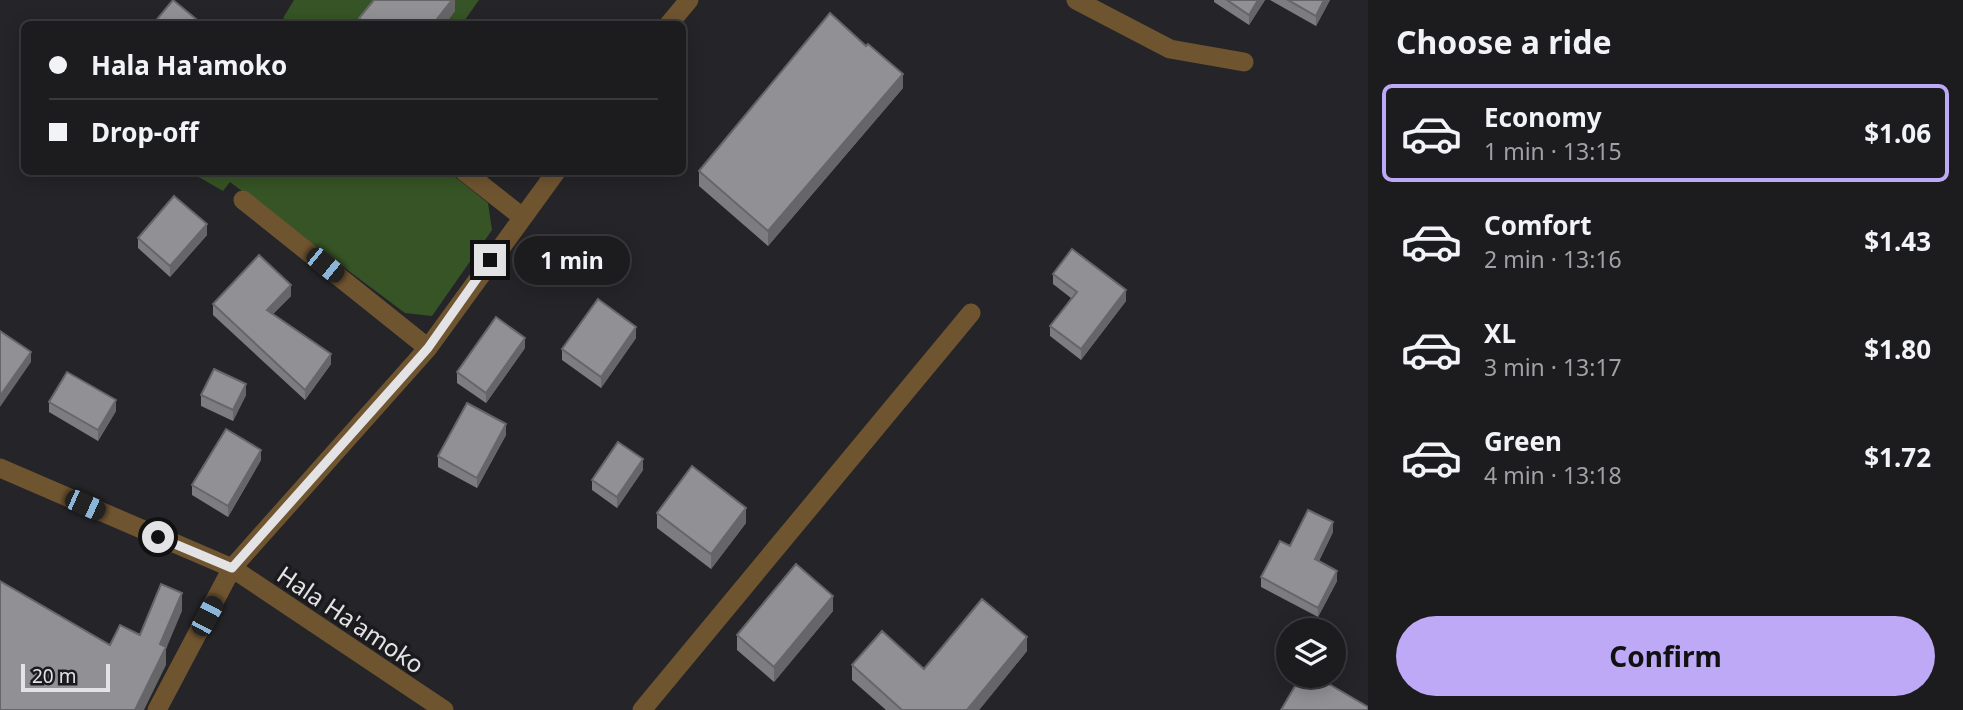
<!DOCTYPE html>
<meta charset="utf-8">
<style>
body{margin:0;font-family:"Noto Sans",sans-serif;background:#29282b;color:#f1f3f6;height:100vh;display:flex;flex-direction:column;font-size:26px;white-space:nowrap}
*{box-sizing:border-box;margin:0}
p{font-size:23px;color:#a0a1a4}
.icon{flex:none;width:38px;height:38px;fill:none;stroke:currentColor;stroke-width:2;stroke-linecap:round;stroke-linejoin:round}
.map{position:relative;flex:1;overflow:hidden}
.drawer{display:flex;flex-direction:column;background:#1c1b1e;width:595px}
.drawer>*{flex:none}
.banner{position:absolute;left:21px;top:21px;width:665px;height:154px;border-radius:10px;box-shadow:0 4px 18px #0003,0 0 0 2px #3a393c;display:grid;align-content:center;height:154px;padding:0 28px;background:#1c1b1e}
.tools{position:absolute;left:1276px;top:618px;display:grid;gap:14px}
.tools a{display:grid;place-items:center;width:70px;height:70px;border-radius:50%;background:#1c1b1e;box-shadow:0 4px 18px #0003,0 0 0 2px #3a393c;font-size:35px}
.scale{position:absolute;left:21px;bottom:18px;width:89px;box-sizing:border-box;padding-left:7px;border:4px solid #e3e3e5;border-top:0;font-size:19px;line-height:24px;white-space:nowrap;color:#e3e3e5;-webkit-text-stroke:5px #1b1b1e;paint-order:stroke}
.end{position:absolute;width:32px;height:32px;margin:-16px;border:9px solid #e3e3e5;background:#111;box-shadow:0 0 0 4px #111}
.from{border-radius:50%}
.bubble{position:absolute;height:49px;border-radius:24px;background:#1c1b1e;box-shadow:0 4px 18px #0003,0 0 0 2px #3a393c;font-size:23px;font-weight:700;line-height:49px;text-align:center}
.car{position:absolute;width:21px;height:42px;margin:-21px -10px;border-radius:9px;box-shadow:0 0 5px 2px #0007;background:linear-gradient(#222 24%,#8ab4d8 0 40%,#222 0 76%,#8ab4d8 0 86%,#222 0)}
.banner b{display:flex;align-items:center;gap:24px;height:66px;font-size:26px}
.banner b+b{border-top:2px solid #3a393c}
.banner i{width:18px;height:18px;background:#f1f3f6}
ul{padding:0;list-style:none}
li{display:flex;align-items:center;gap:21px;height:98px;margin:0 14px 10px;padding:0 14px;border:4px solid transparent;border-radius:10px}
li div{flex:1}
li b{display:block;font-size:26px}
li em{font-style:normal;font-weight:700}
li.active{border-color:#bda9f5}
li>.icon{width:63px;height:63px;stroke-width:1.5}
h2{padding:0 28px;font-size:32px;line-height:84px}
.action{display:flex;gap:14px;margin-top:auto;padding:14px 28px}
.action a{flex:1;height:80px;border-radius:42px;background:#bda9f5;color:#111;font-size:28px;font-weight:700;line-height:80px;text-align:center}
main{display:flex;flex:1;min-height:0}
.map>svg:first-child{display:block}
.forest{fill:#365425}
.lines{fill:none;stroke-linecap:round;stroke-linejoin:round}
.minor{stroke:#6f5430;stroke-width:19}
.wall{fill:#7d7d80}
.shaded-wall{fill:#666668}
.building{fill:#919195;stroke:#666668;stroke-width:2}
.route{stroke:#e3e3e5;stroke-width:9}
.labels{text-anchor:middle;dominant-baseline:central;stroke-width:7;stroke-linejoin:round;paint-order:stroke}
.street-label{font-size:24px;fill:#e3e3e5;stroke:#1b1b1e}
</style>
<main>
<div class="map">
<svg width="1368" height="710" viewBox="0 0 1368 710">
<rect width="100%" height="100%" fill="#252428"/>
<path class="forest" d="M294,0h185l-17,24h-171l-8,-6z
M190,172h259l39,31 4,27 -60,86 -27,-3 -175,-131 -7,9z"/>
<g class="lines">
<path class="minor" d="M1076,0l94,49 74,13
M669,24l20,-24
M465,172l56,44
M243,200l185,148
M0,468l232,100 212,142
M157,710l75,-142 196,-220 128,-176
M642,710l329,-397"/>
</g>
<path class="wall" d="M455,0v11l-10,13h-86v-6z
M1214,0h51l-16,25 -35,-23z
M1270,0h60l-14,26z
M903,88l-135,158 -69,-60v-15z
M207,235l-37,42 -32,-29v-10z
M1053,274l73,27 -45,59 -31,-24v-10l21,-28 -18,-14z
M291,296l-18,18 58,50 -26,36 -92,-85v-11z
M636,338l-35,50 -39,-28v-11z
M525,348l-39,55 -29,-20v-11z
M201,395h45l-13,26 -32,-15z
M49,402l67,9 -18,30 -49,-29z
M506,435l-29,53 -39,-21v-11z
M261,460l-33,57 -36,-22v-10z
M643,470l-26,38 -25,-18v-10z
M657,513l89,10 -35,46 -54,-41z
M1333,532l-14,29 18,20 -19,36 -57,-30v-10l29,-31z
M833,611l-59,71 -37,-32v-15z
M1027,651l-48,59h-93l-34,-30v-15l72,4z"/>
<path class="shaded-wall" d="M452,0h3v11l-10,13h-12z
M1258,0h7l-16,25v-10z
M1324,0h6l-14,26v-10z
M903,74v14l-135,158v-15z
M207,224v11l-37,42v-11z
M291,285v11l-24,24v-10z
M1126,290v11l-45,59v-11z
M636,327v11l-35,50v-11z
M525,338v10l-39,55v-10z
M31,352v10l-31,45v-11z
M331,354v10l-26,36v-10z
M246,384v11l-13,26v-11z
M116,400v11l-18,30v-11z
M506,424v11l-29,53v-10z
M261,450v10l-33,57v-11z
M643,459v11l-26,38v-11z
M746,508v15l-35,46v-15z
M1333,522v10l-18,37v-10z
M1337,571v10l-19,36v-9z
M182,593v18l-16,38v16l-22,45h-9l25,-66z
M833,596v15l-59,71v-15z
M1027,637v14l-48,59h-12z"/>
<path class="building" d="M173,0l29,24h-49z
M374,0h78l-19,24h-66l-8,-6z
M1227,0h31l-9,15z
M1288,0h36l-8,16z
M830,13l36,33 2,-2 35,30 -135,157 -69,-60z
M174,196l33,28 -37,42 -32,-28z
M1072,249l54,41 -45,59 -31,-23 27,-34 -24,-18z
M259,255l32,30 -24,25 64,44 -26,36 -92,-86z
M598,299l38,28 -35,50 -39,-28z
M496,317l29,21 -39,55 -29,-21z
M0,331l31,21 -31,44z
M214,369l32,15 -13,26 -32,-15z
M67,372l49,28 -18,30 -49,-28z
M467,403l39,21 -29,54 -39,-22z
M226,429l35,21 -33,56 -36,-21z
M618,442l25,17 -26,38 -25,-17z
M692,466l54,42 -35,46 -54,-41z
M1308,510l25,12 -18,37 22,12 -19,37 -57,-31 19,-36 10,5z
M796,564l37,32 -59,71 -37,-32z
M0,581l110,64 10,-20 20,10 21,-51 21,9 -22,51 6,3 -31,63h-135z
M982,599l45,38 -60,73h-65l-50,-45 30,-34 42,38z
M1301,676h14l53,31v3h-87z"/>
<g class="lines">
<path class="route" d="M158,537l74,31 196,-220 62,-88"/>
</g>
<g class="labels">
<g class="street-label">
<text transform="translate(351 619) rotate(34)">Hala Ha'amoko</text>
</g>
</g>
</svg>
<div class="tools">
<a><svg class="icon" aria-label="layers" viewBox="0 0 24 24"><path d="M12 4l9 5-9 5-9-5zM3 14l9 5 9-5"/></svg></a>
</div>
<div class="scale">20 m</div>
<i class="end from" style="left:158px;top:537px"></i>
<i class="end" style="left:490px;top:260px"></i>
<div class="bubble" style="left:514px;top:236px;width:116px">1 min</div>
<i class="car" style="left:325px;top:265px;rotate:129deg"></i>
<i class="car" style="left:85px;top:505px;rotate:114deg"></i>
<i class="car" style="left:207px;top:616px;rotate:28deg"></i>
<div class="banner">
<b><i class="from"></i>Hala Ha'amoko</b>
<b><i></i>Drop-off</b>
</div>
</div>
<section class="drawer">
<h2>Choose a ride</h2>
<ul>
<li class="active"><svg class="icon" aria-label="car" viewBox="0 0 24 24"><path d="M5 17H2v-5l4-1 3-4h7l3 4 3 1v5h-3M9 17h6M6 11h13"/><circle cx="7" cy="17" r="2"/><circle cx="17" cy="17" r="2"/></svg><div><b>Economy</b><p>1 min · 13:15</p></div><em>$1.06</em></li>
<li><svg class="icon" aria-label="car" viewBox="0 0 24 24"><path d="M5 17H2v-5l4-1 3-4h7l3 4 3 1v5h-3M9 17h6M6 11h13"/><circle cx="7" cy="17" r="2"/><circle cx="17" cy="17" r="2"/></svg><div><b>Comfort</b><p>2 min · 13:16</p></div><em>$1.43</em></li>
<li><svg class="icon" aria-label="car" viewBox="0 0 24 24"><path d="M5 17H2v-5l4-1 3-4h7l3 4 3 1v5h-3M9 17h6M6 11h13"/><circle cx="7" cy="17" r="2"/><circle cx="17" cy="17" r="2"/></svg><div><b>XL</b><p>3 min · 13:17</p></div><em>$1.80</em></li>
<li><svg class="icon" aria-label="car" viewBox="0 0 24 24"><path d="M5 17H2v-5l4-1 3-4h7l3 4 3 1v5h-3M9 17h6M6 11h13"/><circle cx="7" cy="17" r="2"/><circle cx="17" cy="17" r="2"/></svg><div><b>Green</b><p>4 min · 13:18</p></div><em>$1.72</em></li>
</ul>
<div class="action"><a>Confirm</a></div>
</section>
</main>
